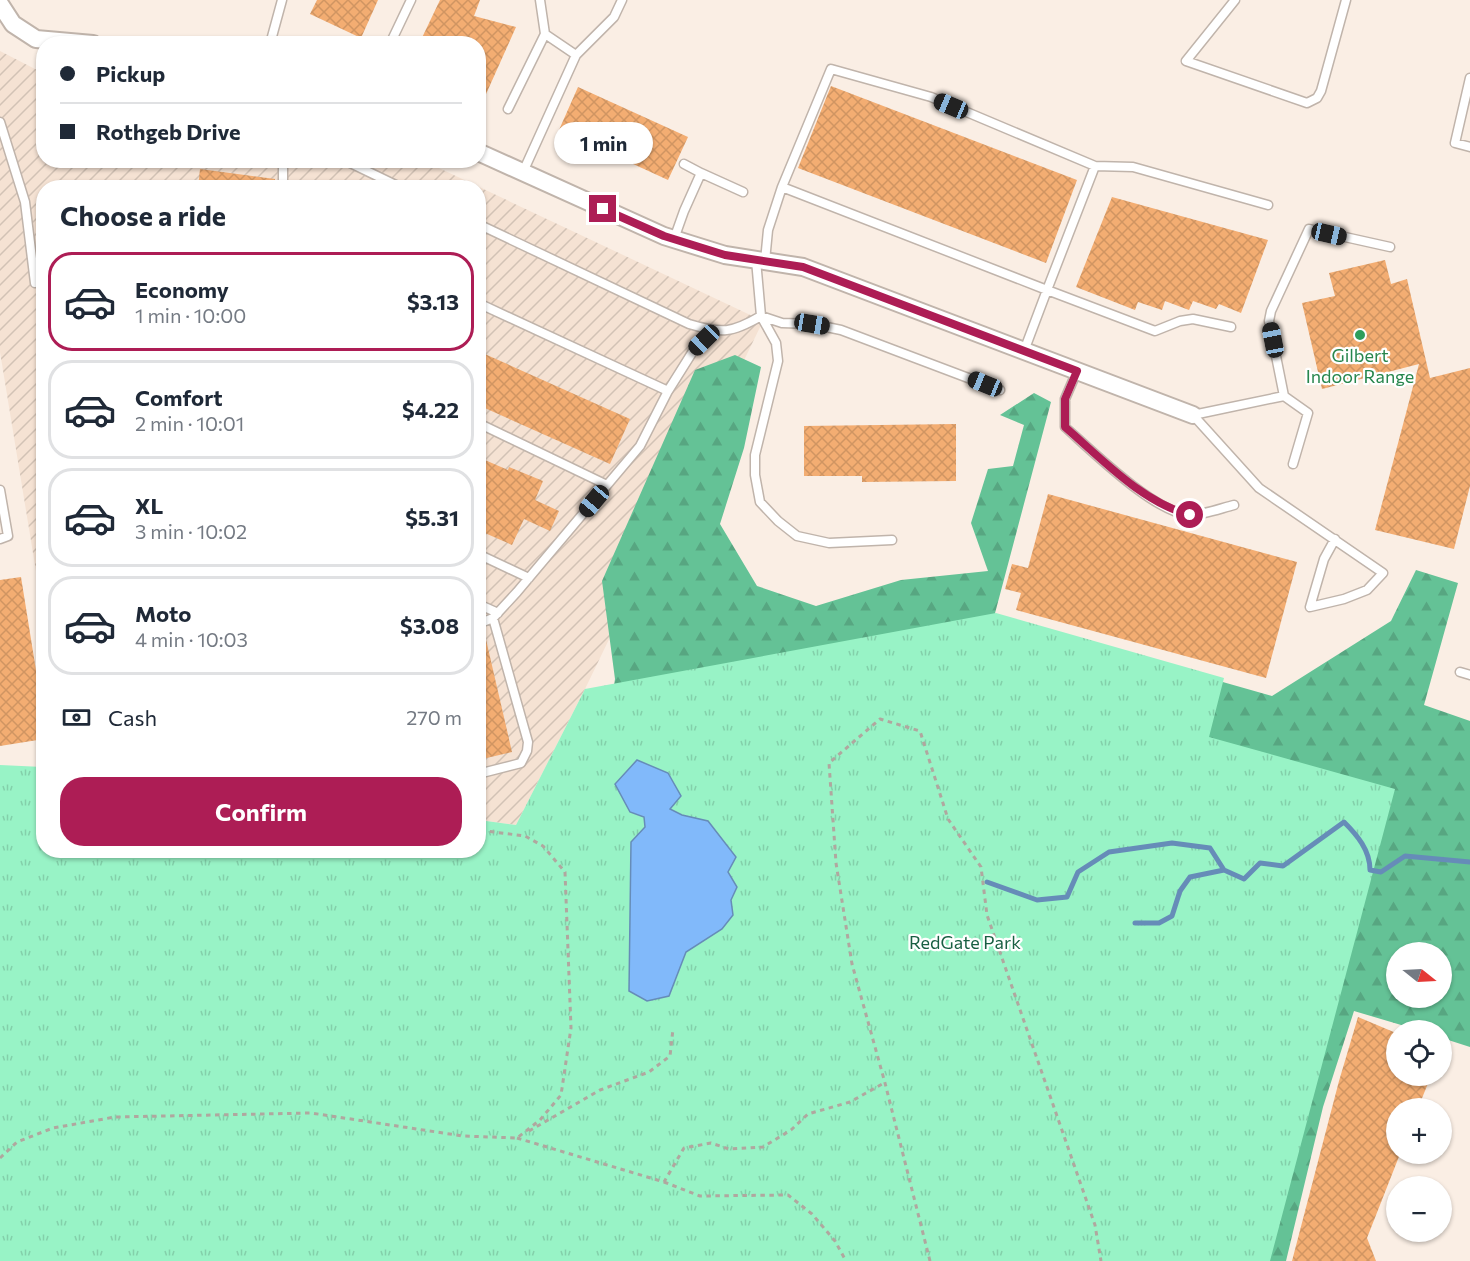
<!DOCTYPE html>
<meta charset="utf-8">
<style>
body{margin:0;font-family:Commissioner,sans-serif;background:#f2f2f3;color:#1f2937;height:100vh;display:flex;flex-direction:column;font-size:22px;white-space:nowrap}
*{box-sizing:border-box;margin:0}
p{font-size:20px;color:#747a83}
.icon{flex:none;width:33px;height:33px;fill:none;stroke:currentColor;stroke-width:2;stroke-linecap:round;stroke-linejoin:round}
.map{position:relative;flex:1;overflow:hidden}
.details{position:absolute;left:36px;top:180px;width:450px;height:678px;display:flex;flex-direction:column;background:#fff;border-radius:24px;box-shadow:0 2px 4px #0004}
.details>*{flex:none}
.banner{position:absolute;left:36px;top:36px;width:450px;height:132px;border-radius:24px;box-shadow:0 2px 4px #0004;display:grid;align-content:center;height:132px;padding:0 24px;background:#fff}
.needle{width:39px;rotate:108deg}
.tools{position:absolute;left:1386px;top:942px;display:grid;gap:12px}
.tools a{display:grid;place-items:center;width:66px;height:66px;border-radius:50%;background:#fff;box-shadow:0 2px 4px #0004;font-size:30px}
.end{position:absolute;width:27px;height:27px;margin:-14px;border:8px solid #ad1d55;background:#fff;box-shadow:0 0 0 3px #fff}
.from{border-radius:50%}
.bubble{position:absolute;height:42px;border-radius:21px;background:#fff;box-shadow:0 2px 4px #0004;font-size:20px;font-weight:700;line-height:42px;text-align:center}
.car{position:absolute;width:18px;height:36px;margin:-18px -9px;border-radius:8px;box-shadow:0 0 4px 2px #0007;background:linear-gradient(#222 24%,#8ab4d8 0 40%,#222 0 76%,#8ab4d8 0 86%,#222 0)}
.banner b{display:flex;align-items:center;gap:21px;height:57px;font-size:22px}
.banner b+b{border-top:2px solid #e0e1e3}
.banner i{width:15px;height:15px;background:#1f2937}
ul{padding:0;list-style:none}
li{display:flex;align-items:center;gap:18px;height:99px;margin:0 12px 9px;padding:0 12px;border:3px solid #e0e1e3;border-radius:24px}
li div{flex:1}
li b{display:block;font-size:22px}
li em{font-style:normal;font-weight:700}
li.current{border-color:#ad1d55}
li>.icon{width:54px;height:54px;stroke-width:1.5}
h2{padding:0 24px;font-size:27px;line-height:72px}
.pay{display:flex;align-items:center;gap:15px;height:66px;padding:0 24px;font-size:22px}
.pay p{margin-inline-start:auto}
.cta{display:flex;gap:12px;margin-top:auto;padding:12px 24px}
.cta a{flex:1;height:69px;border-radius:24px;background:#ad1d55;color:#fff;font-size:24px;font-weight:700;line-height:69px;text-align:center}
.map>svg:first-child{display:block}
.industrial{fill:url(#industrial-furrows)}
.forest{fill:url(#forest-firs);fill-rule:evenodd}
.park{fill:url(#park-tufts)}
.water{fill:#81b9fa;stroke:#668cb8;stroke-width:1.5}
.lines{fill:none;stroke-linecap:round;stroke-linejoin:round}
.stream{stroke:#668cb8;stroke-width:5}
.building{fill:url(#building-cross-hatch)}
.service-casing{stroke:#c0b4ab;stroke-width:11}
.minor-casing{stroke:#c0b4ab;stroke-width:20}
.path{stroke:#b0a79f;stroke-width:3;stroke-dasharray:4.5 4.5;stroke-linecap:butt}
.service{stroke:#fff;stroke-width:8}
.minor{stroke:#fff;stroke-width:16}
.route{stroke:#ad1d55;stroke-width:8}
.leisure-dot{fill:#2e9e5b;stroke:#fff;stroke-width:2}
.labels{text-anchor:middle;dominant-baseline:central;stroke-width:4.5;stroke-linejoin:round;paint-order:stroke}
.leisure-label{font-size:18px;fill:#27864d;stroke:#fff}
.park-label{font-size:18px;fill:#185f42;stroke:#fff}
</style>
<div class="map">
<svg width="1470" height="1261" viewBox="0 0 1470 1261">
<defs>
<pattern id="industrial-furrows" width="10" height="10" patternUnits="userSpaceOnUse" patternTransform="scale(1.5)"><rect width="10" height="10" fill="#f5e2d3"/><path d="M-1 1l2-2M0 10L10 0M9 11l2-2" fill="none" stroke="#d2c2b5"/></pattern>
<pattern id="forest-firs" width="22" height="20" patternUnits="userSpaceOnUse" patternTransform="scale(1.5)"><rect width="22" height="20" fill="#64c296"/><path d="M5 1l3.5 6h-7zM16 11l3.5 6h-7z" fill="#57a681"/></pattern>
<pattern id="park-tufts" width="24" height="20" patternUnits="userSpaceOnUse" patternTransform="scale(1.5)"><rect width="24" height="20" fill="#98f3c6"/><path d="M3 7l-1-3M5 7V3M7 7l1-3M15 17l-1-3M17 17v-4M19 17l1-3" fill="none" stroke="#83d0aa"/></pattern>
<pattern id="building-cross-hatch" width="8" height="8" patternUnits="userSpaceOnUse" patternTransform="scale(1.5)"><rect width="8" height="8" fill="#f3ad72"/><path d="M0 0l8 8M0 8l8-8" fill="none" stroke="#d09562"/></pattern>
</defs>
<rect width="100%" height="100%" fill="#faeee4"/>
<path class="industrial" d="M0,51l35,18 8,1 1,90 380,1 339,160 -178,368 -69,136 -37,-5 -1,-632h-434l-1,426 -43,-262z"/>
<path class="forest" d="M735,355l26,12 -17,81 -24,76 37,62 59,20 85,-26 87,-9 -17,-48 17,-54 25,-3 11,-41 -24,-10 34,-22 17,9 -57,215 278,79 119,-75 25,-51 42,13 -34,122 46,16v326l-28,-9v-8h-24l-64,-19 -31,96 -37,154h-46l-633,-531 8,-51 -13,-98 93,-211zM1396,952h46v46h-46z"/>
<path class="park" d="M996,613l228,65 -15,59 186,52 -125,472h-1270v-496l43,2 1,83h434l1,-30 37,5 69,-136z"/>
<path class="water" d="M637,760l31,13 13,23 -11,13 12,6 26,6 28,36 -8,15 9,15 -6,13 2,15 -11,14 -36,23 -17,44 -22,5 -18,-10 2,-149 14,-15 -1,-10 -14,-5 -15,-28z"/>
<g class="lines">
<path class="stream" d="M987,882l50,18 30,-3 11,-25 31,-20 63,-9 38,5 14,22 20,9 16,-16 23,3 61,-44c13,13 26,28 26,48l11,2 24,-16 65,6
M1135,923h24l13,-7 8,-25 10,-14 34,-7"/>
</g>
<path class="building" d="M317,0h61l-17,38 -51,-24z
M440,0h40l-6,16 42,11 -38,85v-68h-59z
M831,86l246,94 -31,83 -248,-95z
M578,87l110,50 -20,43 -109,-50z
M200,169l75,10v9h-77z
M1112,197l156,43 -27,73 -22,-9 -3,5 -23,-8 -4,9 -24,-9 -3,9 -24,-8 -3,8 -59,-23z
M1385,260l6,24 16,-5 23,99 40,-10v118l-16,63 -79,-19 44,-166 -97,25 -20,-86 33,-7 -6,-23z
M478,351l152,68 -20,45 -132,-59z
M956,424v57l-94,1v-6h-58v-50z
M478,457l30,13 1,-3 34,14 -8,19 24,11 -9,20 -26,-12 -12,26 -34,-15z
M1048,494l249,68 -31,116 -250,-68 5,-17 -16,-4 7,-25 16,4z
M21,577l23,143v19l-44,7v-166z
M484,631l28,121 -34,8v-128z
M1358,1017l38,16v43h35l-13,32h-22v46h4l-33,84 9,23h-84l47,-180z"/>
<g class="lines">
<defs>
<path id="service" d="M540,0l5,34
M1235,0l-49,61 121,42 10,-5 4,-7 25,-91
M270,44l12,-44
M390,44l21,-44
M1470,78l-15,65 15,4
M508,109l37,-75 31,21
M0,122l25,80 10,81
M283,160v28
M344,160l58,28
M684,164l17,9
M1095,166l38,1 135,38
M523,172l53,-117 38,-38 8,-17
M478,224l211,100c33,10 43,9 72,-8l-5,-56
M674,239l10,-28 17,-38 42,19
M765,261l3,-31 14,-43 265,103 48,-124 -164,-69 -100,-28 -49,118
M478,303l190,88
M1024,351l23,-61 108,41 25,-10 13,-2 38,8
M1077,371l-12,28v28c27,24 89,85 124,88 11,1 33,-7 45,-10
M1284,396l24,17 -15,51
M1193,415l66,73 124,85 -16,17 -23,9 -34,8 14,-48 11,-20
M1193,415l91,-19 -15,-75 2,-10 38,-82 81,18
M478,423l129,62
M0,490l8,46 -8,3
M892,540l-63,3 -32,-7 -19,-15 -18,-19 -5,-27v-20l23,-94 -2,-18 -15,-27 21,7 30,1 29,6 159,60
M478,554l51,24
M478,604l20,9
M478,624l15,-6 24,-26 123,-146 28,-55 27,-43 18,-16
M1460,672l10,3
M478,774l43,-11 6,-12 1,-9 -35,-124"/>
<path id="minor" d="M0,4l13,20 23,15 57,5
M478,152l186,84 61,19 78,12 390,148"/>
</defs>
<use href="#service" class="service-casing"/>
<use href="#minor" class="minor-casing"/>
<path class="path" d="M529,1131l71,-41 49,-18 21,-16 3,-27
M517,1138l147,44 20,-34 27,-5 18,6 34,-2 28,-17 17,-16 42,-12 34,-19
M0,1158l17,-16 36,-14 62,-11 196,-4 152,23 54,2 23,-18 21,-25 10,-67 -6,-156 -22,-26 -18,-10 -47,-6
M664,1182l36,14 88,-1 24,19 23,27 11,20
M930,1261l-45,-178 -33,-119 -16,-101 -7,-100 51,-44 40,12 28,88 33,48 6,48 108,310 6,36"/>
<use href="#service" class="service"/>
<use href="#minor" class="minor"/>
</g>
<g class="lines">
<path class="route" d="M603,209l61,27 61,19 78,12 274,104 -12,28v28c38,33 77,75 125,88"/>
</g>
<circle class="leisure-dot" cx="1360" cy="335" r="6"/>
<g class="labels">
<g class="leisure-label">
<text x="1360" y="355">Gilbert<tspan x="1360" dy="21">Indoor Range</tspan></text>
</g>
<g class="park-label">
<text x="965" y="942">RedGate Park</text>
</g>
</g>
</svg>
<div class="tools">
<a><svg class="needle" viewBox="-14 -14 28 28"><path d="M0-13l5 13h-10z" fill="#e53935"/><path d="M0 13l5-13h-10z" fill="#747a83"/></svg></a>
<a><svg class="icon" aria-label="locate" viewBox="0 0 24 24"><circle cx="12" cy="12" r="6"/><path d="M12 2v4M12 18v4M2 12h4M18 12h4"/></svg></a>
<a>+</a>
<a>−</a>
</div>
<i class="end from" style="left:1190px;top:515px"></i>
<i class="end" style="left:603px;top:209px"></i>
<div class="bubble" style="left:554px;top:122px;width:99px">1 min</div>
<i class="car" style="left:951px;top:106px;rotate:293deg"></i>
<i class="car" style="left:1329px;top:234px;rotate:103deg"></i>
<i class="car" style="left:812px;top:324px;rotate:100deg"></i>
<i class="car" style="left:704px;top:340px;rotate:226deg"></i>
<i class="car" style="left:1273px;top:340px;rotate:349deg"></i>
<i class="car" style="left:985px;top:384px;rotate:292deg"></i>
<i class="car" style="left:594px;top:501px;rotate:220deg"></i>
<div class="banner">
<b><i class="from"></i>Pickup</b>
<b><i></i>Rothgeb Drive</b>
</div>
<section class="details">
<h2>Choose a ride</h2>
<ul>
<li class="current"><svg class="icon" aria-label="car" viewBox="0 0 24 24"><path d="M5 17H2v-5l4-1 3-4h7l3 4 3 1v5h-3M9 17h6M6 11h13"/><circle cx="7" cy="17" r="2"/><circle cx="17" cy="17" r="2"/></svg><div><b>Economy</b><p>1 min · 10:00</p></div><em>$3.13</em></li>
<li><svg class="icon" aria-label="car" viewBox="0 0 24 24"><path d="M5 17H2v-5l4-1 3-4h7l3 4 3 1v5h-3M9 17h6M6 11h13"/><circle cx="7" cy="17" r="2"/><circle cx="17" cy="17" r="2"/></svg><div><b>Comfort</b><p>2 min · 10:01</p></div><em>$4.22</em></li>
<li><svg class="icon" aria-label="car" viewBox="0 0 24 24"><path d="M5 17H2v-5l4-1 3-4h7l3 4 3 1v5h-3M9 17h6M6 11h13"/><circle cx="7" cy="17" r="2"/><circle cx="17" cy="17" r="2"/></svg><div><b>XL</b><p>3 min · 10:02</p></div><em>$5.31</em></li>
<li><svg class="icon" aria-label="car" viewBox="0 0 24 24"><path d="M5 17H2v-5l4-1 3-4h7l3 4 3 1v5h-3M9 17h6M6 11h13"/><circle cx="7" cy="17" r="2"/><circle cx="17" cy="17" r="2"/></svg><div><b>Moto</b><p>4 min · 10:03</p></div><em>$3.08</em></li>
</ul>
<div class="pay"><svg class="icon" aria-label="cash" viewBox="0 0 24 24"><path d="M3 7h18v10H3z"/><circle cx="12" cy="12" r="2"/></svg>Cash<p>270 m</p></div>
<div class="cta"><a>Confirm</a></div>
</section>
</div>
